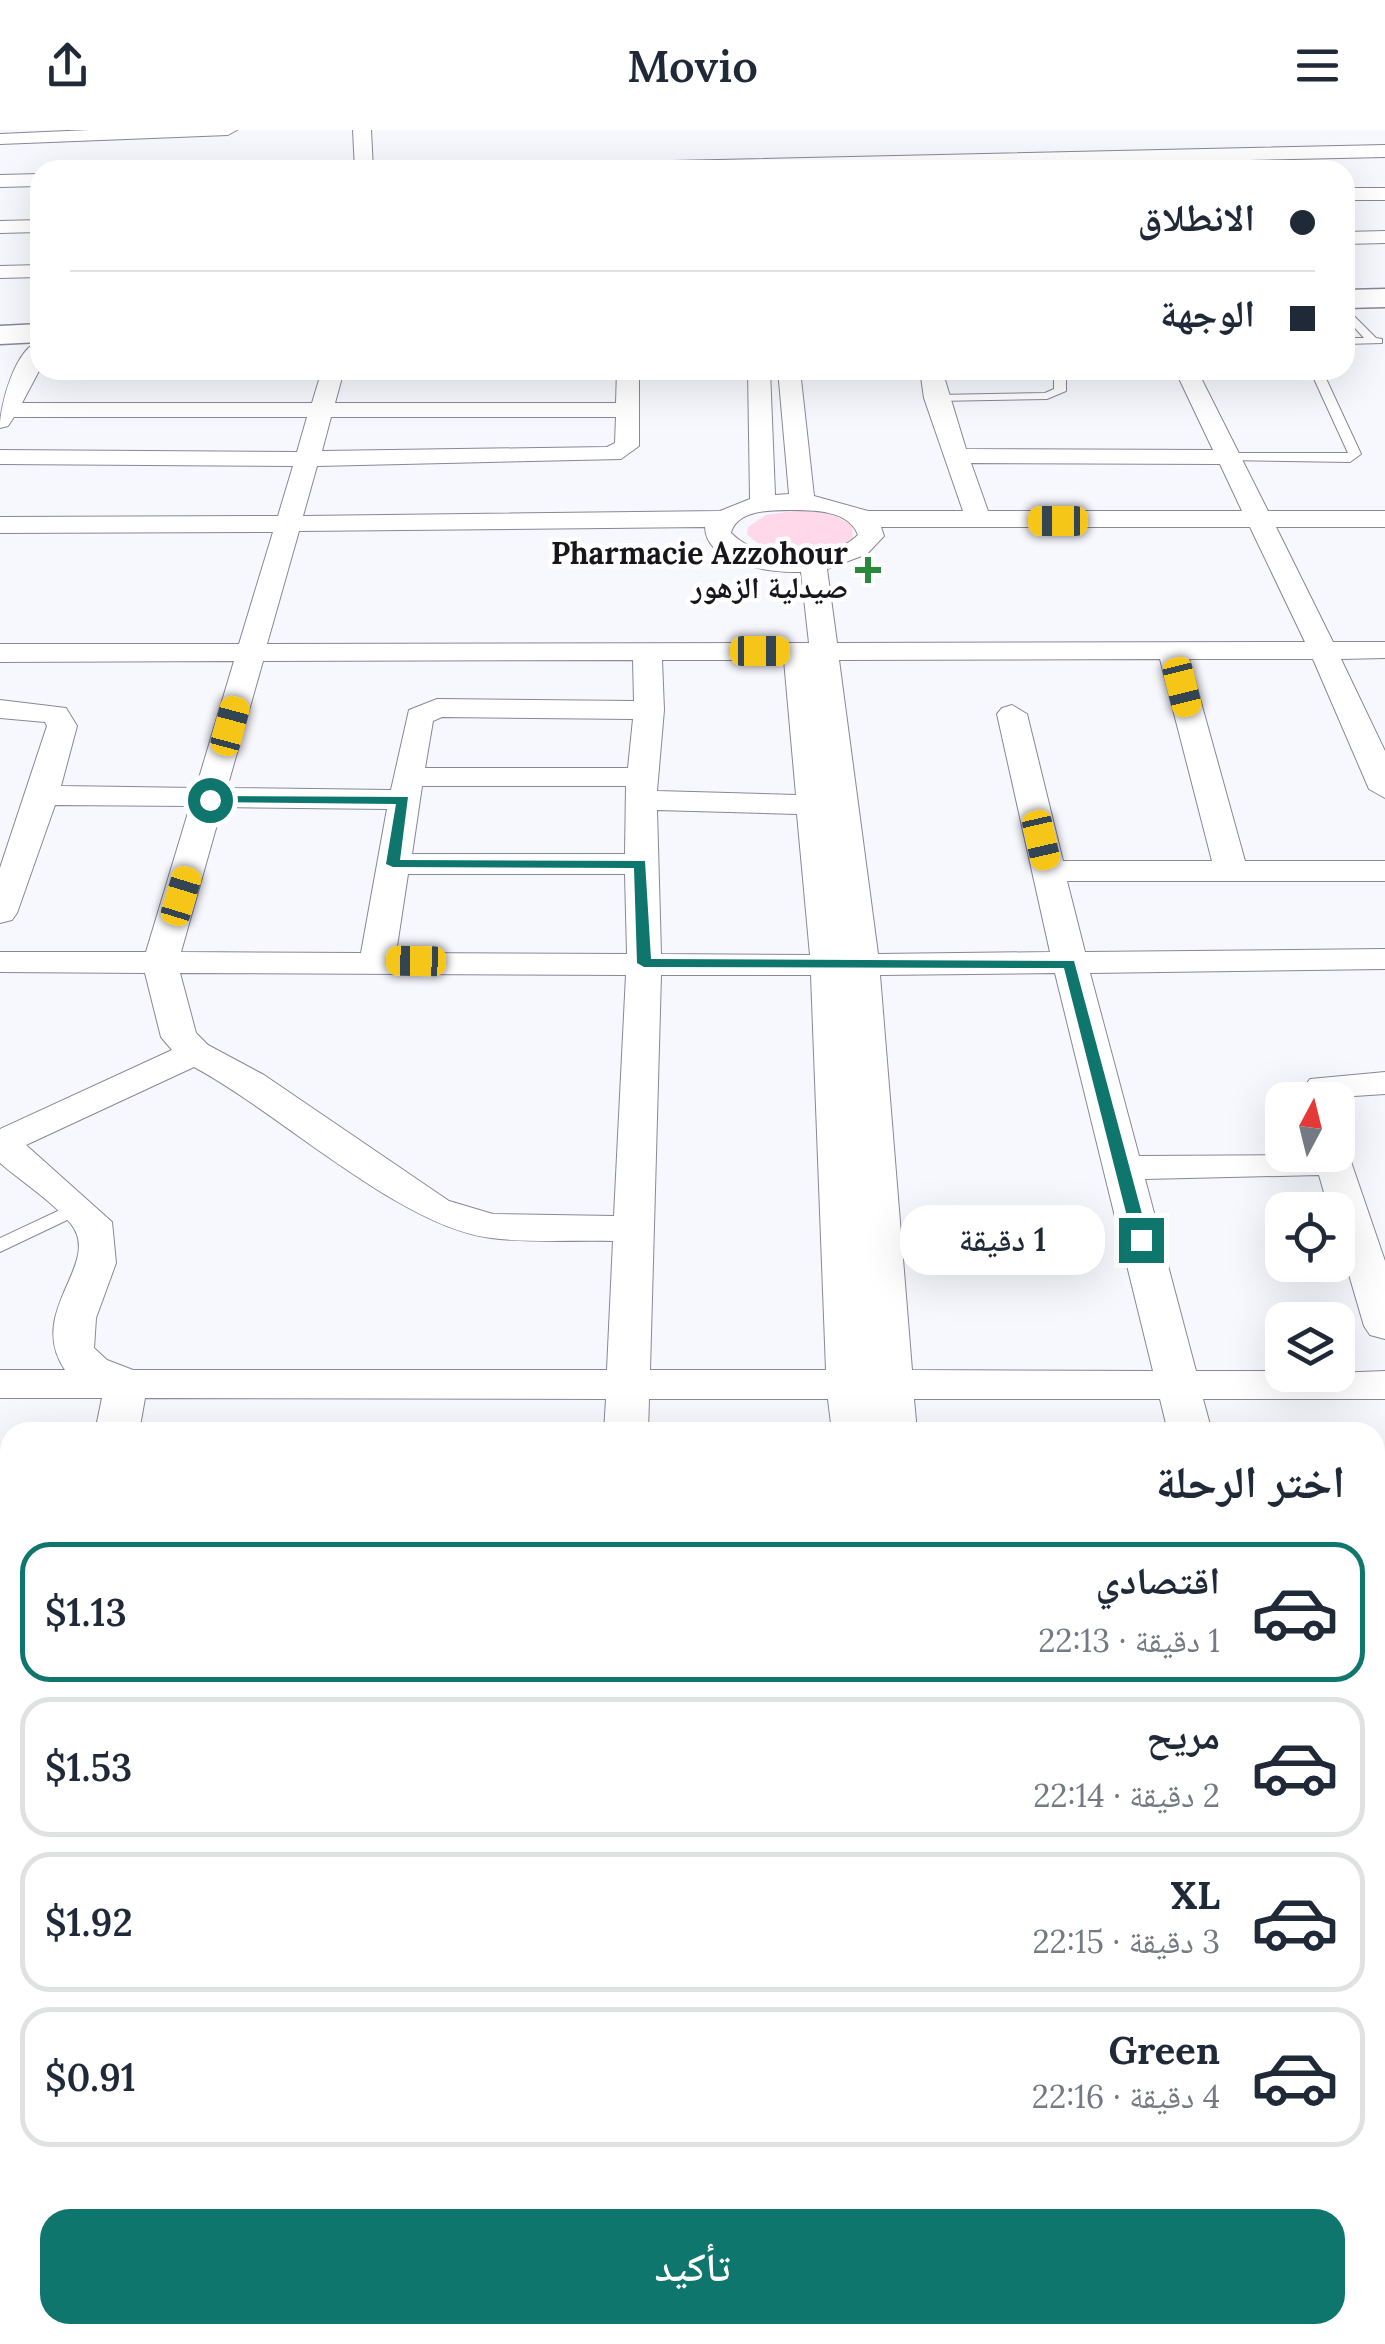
<!DOCTYPE html>
<html lang="ar">
<meta charset="utf-8">
<style>
body{margin:0;font-family:Lora,"Noto Naskh Arabic",serif;background:#f2f2f3;color:#1f2937;direction:rtl;height:100vh;display:flex;flex-direction:column;font-size:38px;white-space:nowrap}
*{box-sizing:border-box;margin:0}
p{font-size:32px;color:#747a83}
.icon{flex:none;width:55px;height:55px;fill:none;stroke:currentColor;stroke-width:2;stroke-linecap:round;stroke-linejoin:round}
.map{position:relative;flex:1;overflow:hidden;direction:ltr}
.panel{position:absolute;left:0px;top:1292px;width:1385px;height:922px;display:flex;flex-direction:column;background:#fff;border-radius:30px 30px 0 0;box-shadow:0 10px 40px #0002;direction:rtl}
.panel>*{flex:none}
.guide{position:absolute;left:30px;top:30px;width:1325px;height:220px;border-radius:30px;box-shadow:0 10px 40px #0002;direction:rtl;display:grid;align-content:center;height:220px;padding:0 40px;background:#fff}
.needle{width:65px;rotate:7deg}
.buttons{position:absolute;left:1265px;top:952px;display:grid;gap:20px}
.buttons a{display:grid;place-items:center;width:90px;height:90px;border-radius:20px;background:#fff;box-shadow:0 10px 40px #0002;font-size:50px}
.end{position:absolute;width:45px;height:45px;margin:-22px;border:12px solid #0f766e;background:#fff;box-shadow:0 0 0 5px #fff}
.from{border-radius:50%}
.bubble{position:absolute;height:70px;border-radius:30px;background:#fff;box-shadow:0 10px 40px #0002;font-size:32px;font-weight:600;line-height:70px;text-align:center;direction:rtl}
.car{position:absolute;width:30px;height:60px;margin:-30px -15px;border-radius:12px;box-shadow:0 0 8px 2px #0007;background:linear-gradient(#f5c518 24%,#345 0 40%,#f5c518 0 76%,#345 0 86%,#f5c518 0)}
.guide b{display:flex;align-items:center;gap:35px;height:95px;font-size:38px}
.guide b+b{border-top:2px solid #e0e1e3}
.guide i{width:25px;height:25px;background:#1f2937}
ul{padding:0;list-style:none}
li{display:flex;align-items:center;gap:30px;height:140px;margin:0 20px 15px;padding:0 20px;border:5px solid #e0e1e3;border-radius:30px}
li div{flex:1}
li b{display:block;font-size:38px}
li em{font-style:normal;font-weight:600}
li.active{border-color:#0f766e}
li>.icon{width:90px;height:90px;stroke-width:1.5}
h2{padding:0 40px;font-size:45px;line-height:120px}
.primary-button{display:flex;gap:20px;margin-top:auto;padding:20px 40px}
.primary-button a{flex:1;height:115px;border-radius:30px;background:#0f766e;color:#fff;font-size:40px;font-weight:600;line-height:115px;text-align:center}
header{display:flex;justify-content:space-between;align-items:center;height:130px;padding:0 40px;background:#fff;font-size:45px;font-weight:600}
.map>svg:first-child{display:block}
.green{fill:#ffd9ea}
.lines{fill:none;stroke-linecap:round;stroke-linejoin:round}
.service-casing{stroke:#898798;stroke-width:2}
.minor-casing{stroke:#898798;stroke-width:2}
.secondary-casing{stroke:#898798;stroke-width:3}
.service{fill:#fff;fill-rule:evenodd}
.minor{fill:#fff;fill-rule:evenodd}
.secondary{fill:#fff;fill-rule:evenodd}
.route{fill:#0f766e}
.poi-dot{fill:#2a883b;stroke:#fff;stroke-width:4}
.labels{text-anchor:middle;dominant-baseline:central;stroke-width:9;stroke-linejoin:round;paint-order:stroke}
.far-poi-label{font-size:30px;font-weight:bold;fill:#17161d;stroke:#fff;text-anchor:end}
</style>
<header><svg class="icon" aria-label="menu" viewBox="0 0 24 24"><path d="M4 6h16M4 12h16M4 18h16"/></svg>Movio<svg class="icon" aria-label="share" viewBox="0 0 24 24"><path d="M12 15V3M7 8l5-5 5 5M5 13v7h14v-7"/></svg></header>
<div class="map">
<svg width="1385" height="2214" viewBox="0 0 1385 2214">
<rect width="100%" height="100%" fill="#f7f7fe"/>
<path class="green" d="M800,380l32,4 20,11 1,13c-26,22 -83,22 -106,-4l1,-7 18,-12z"/>
<g class="lines">
<defs>
<path id="service" d="M1345,177l31,31 6,1v4l-37,1v-6h19l-19,-21z
M1054,240h12v21l-19,8 -111,2 -6,-3 6,-3 109,-2 9,-4z
M1310,240h12l39,84 -11,8 -125,-2 -2,-3 6,-4h119z
M77,1072l10,6 -3,4 -84,40v-14z"/>
<path id="minor" d="M90,0h147l-9,5 -228,9v-10z
M353,0h18l2,40h-18z
M1385,15v12l-599,13h-260l9,-6z
M40,44v12l-40,1v-12z
M1345,58h40v12h-40z
M40,90v12l-40,1v-12z
M1385,101v12l-40,1v-12z
M40,135v12l-40,1v-12z
M40,211v28l-18,34h290l10,-33h22l-9,33h281l1,-33h22v76l-18,13 -304,7 -14,50 417,-5 30,-12 -2,-129h22l5,125 14,-1 -11,-124h22l14,126 54,15h95l-39,-113 -4,-28h22l24,79 247,1 -38,-80h22l71,141h117v16h-109l57,115h52v16l-44,1 44,92v47l-16,-9 -56,-130h-124l56,202h140v20h-318l18,71 300,-3v20l-295,4 49,183 199,-1v-10l8,2 39,114v78l-15,-4 -6,-9 -26,-89v-27h-9l-10,-35 -174,4 51,192h86v4l103,-4v28h-182l9,33h-44l-8,-33h-246l3,33h-85l-4,-33h-179l-1,33h-44l2,-33 -461,-1 -6,34h-44l7,-34h-102v-28h65c-40,-59 38,-106 6,-146 -19,-23 -49,-42 -71,-61v-34l172,-79 -11,-13 -16,-64 -145,-1v-20h146l44,-146 -135,-1 -38,108 -5,7 -12,3v-55l47,-142 -2,-4 -45,-4v-18l66,8 11,18 -16,60 135,2 38,-127 -234,1v-18h239l34,-112 -273,1v-16l278,-1 15,-50 -293,-2v-14l297,2 10,-35h-293l-6,9 -8,2c0,-23 15,-80 40,-87zM331,287h285l-1,26 -8,4 -285,4zM971,333l249,1 22,47h-254zM791,380c22,0 58,0 67,25 -33,31 -95,29 -127,-2 6,-23 39,-23 60,-23zM705,397c1,38 68,46 96,45l8,71 -542,1 32,-113zM881,397h369l55,115 -468,1 -10,-74 40,-15 17,-18zM1160,529l52,202h-149l-36,-147 -15,-9 -10,3 -5,6 53,238 -172,2 -39,-294zM633,530l1,41 -197,-2 -28,11 -18,80 -164,-2 36,-127zM662,530h122l12,135 -139,-4 7,-81zM442,587l191,2 -5,49h-203l8,-47zM422,656h204l-1,68h-213zM222,677l165,2 -26,144 -180,-1zM657,680l140,4 13,141 -149,-1zM408,744h217l2,80 -231,-1zM180,843l446,2 -12,241 -121,-2 -44,-13 -185,-126 -56,-30 -12,-12zM1055,843l98,398 -241,-1 -32,-395zM661,845h150l15,395h-176zM194,937c86,46 206,160 297,171 39,5 82,2 122,3l-6,129h-474l-26,-10 -13,-12 2,-30 20,-55 -4,-41 -86,-77z
M1385,942v22l-91,6 16,-21z
M1385,1384v32l-10,1v-32z
M0,1535h10v36h-10z
M1375,1608h10v40h-10z
M10,1838v83l-8,3 -2,-83z
M1375,1848h10v46h-10z
M1375,2094l10,4v81l-10,-3z
M130,2205h129l-4,9h-129z
M526,2205h66l4,9h-66z
M924,2205h115l2,9h-116z"/>
<path id="secondary" d="M1385,159v18l-40,1v-18z
M40,194v18l-40,2v-18z"/>
</defs>
<use href="#service" class="service-casing"/>
<use href="#minor" class="minor-casing"/>
<use href="#secondary" class="secondary-casing"/>
<use href="#service" class="service"/>
<use href="#minor" class="minor"/>
<use href="#secondary" class="secondary"/>
</g>
<path class="route" d="M210,666l198,1 -8,63 245,1 6,98 423,2 75,279 -8,5 -8,-5 -69,-272 -420,-1 -7,-4 -3,-95 -241,-1 -7,-3 10,-60 -191,-2z"/>
<path class="poi-dot" d="M863 425h10v10h10v10h-10v10h-10v-10h-10v-10h10z"/>
<g class="labels">
<g class="far-poi-label">
<text x="848" y="423">Pharmacie Azzohour<tspan x="848" dy="34">صيدلية الزهور</tspan></text>
</g>
</g>
</svg>
<div class="buttons">
<a><svg class="needle" viewBox="-14 -14 28 28"><path d="M0-13l5 13h-10z" fill="#e53935"/><path d="M0 13l5-13h-10z" fill="#747a83"/></svg></a>
<a><svg class="icon" aria-label="locate" viewBox="0 0 24 24"><circle cx="12" cy="12" r="6"/><path d="M12 2v4M12 18v4M2 12h4M18 12h4"/></svg></a>
<a><svg class="icon" aria-label="layers" viewBox="0 0 24 24"><path d="M12 4l9 5-9 5-9-5zM3 14l9 5 9-5"/></svg></a>
</div>
<i class="end from" style="left:210px;top:670px"></i>
<i class="end" style="left:1141px;top:1110px"></i>
<div class="bubble" style="left:900px;top:1075px;width:205px">1 دقيقة</div>
<i class="car" style="left:1058px;top:391px;rotate:270deg"></i>
<i class="car" style="left:760px;top:521px;rotate:90deg"></i>
<i class="car" style="left:1182px;top:557px;rotate:166deg"></i>
<i class="car" style="left:230px;top:596px;rotate:15deg"></i>
<i class="car" style="left:1041px;top:710px;rotate:167deg"></i>
<i class="car" style="left:181px;top:766px;rotate:17deg"></i>
<i class="car" style="left:416px;top:831px;rotate:271deg"></i>
<div class="guide">
<b><i class="from"></i>الانطلاق</b>
<b><i></i>الوجهة</b>
</div>
<section class="panel">
<h2>اختر الرحلة</h2>
<ul>
<li class="active"><svg class="icon" aria-label="car" viewBox="0 0 24 24"><path d="M5 17H2v-5l4-1 3-4h7l3 4 3 1v5h-3M9 17h6M6 11h13"/><circle cx="7" cy="17" r="2"/><circle cx="17" cy="17" r="2"/></svg><div><b>اقتصادي</b><p>1 دقيقة · 22:13</p></div><em>$1.13</em></li>
<li><svg class="icon" aria-label="car" viewBox="0 0 24 24"><path d="M5 17H2v-5l4-1 3-4h7l3 4 3 1v5h-3M9 17h6M6 11h13"/><circle cx="7" cy="17" r="2"/><circle cx="17" cy="17" r="2"/></svg><div><b>مريح</b><p>2 دقيقة · 22:14</p></div><em>$1.53</em></li>
<li><svg class="icon" aria-label="car" viewBox="0 0 24 24"><path d="M5 17H2v-5l4-1 3-4h7l3 4 3 1v5h-3M9 17h6M6 11h13"/><circle cx="7" cy="17" r="2"/><circle cx="17" cy="17" r="2"/></svg><div><b>XL</b><p>3 دقيقة · 22:15</p></div><em>$1.92</em></li>
<li><svg class="icon" aria-label="car" viewBox="0 0 24 24"><path d="M5 17H2v-5l4-1 3-4h7l3 4 3 1v5h-3M9 17h6M6 11h13"/><circle cx="7" cy="17" r="2"/><circle cx="17" cy="17" r="2"/></svg><div><b>Green</b><p>4 دقيقة · 22:16</p></div><em>$0.91</em></li>
</ul>
<div class="primary-button"><a>تأكيد</a></div>
</section>
</div>
